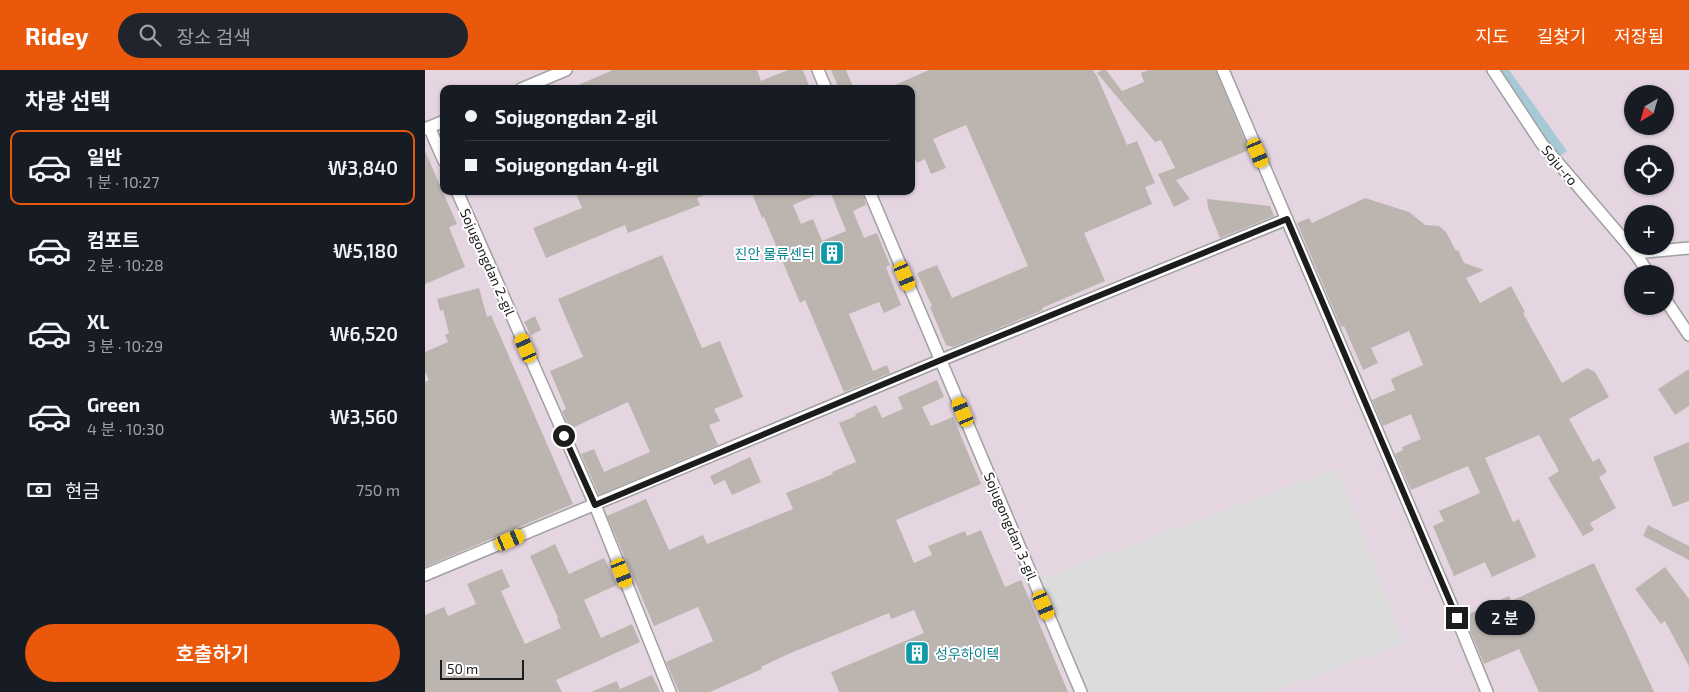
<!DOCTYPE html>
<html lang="ko">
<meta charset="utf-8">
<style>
body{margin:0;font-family:"Exo 2","Noto Sans KR",sans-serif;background:#20242c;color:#f1f3f6;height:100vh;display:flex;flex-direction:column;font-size:19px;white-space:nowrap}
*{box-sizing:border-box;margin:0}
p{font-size:16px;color:#9ea1a6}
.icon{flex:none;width:28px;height:28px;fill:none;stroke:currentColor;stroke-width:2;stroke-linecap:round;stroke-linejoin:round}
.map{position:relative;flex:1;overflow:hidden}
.drawer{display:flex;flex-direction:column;background:#171b24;width:425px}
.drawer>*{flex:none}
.guide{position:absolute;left:15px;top:15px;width:475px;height:110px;border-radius:10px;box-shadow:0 1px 4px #0004;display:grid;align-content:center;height:110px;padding:0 25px;background:#171b24}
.needle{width:32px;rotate:217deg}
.controls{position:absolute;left:1199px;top:15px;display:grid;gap:10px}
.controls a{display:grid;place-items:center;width:50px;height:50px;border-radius:50%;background:#171b24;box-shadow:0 1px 4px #0004;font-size:25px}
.scale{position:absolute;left:15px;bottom:12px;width:84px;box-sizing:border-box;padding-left:5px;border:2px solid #1c1c1c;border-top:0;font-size:14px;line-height:18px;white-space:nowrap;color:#1c1c1c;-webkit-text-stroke:4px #fff;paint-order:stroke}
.end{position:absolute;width:22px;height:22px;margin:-11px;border:6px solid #1c1c1c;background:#fff;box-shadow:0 0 0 2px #fff}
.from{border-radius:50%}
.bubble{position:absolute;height:35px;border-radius:18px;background:#171b24;box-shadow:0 1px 4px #0004;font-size:16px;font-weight:600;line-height:35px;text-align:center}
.car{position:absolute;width:15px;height:30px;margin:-15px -8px;border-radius:6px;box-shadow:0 0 4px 1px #0007;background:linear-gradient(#f5c518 24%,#345 0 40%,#f5c518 0 76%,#345 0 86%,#f5c518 0)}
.guide b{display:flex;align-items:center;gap:18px;height:48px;font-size:19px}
.guide b+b{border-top:1px solid #363941}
.guide i{width:12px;height:12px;background:#f1f3f6}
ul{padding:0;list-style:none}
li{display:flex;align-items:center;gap:15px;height:75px;margin:0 10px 8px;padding:0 15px;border:2px solid transparent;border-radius:10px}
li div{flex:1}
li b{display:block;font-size:19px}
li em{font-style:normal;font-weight:600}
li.on{border-color:#ea580c}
li>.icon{width:45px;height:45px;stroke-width:1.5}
h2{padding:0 25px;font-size:22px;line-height:60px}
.pay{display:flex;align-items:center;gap:12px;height:55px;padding:0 25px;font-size:19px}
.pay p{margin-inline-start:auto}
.button{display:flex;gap:10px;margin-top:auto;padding:10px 25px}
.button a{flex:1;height:58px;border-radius:30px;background:#ea580c;color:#fff;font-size:20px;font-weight:600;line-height:58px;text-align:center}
header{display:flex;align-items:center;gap:30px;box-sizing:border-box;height:70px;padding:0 25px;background:#ea580c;color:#fff}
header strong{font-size:24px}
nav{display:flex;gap:28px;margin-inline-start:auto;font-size:18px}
.search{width:350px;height:45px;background:#20242c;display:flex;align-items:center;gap:12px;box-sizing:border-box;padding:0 18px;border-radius:28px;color:#9ea1a6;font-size:19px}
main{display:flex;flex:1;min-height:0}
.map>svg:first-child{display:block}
.industrial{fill:#e5d5e1;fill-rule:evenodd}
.parking{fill:#dcdcdc}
.water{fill:#a6c9d6}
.building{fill:#bcb5af}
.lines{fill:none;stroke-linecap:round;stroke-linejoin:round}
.minor-casing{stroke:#a0a0a0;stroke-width:14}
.minor{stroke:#fff;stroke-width:11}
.route{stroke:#1c1c1c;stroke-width:6}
.labels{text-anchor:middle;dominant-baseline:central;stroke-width:4;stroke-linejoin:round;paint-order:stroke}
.street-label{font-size:14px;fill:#1c1c1c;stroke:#fff}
.culture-label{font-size:14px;fill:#0d838f;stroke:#fff;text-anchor:end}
</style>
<header>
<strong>Ridey</strong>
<div class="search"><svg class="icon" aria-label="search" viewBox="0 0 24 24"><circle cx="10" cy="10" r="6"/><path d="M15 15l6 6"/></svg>장소 검색</div>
<nav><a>지도</a><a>길찾기</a><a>저장됨</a></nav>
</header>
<main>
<section class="drawer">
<h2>차량 선택</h2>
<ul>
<li class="on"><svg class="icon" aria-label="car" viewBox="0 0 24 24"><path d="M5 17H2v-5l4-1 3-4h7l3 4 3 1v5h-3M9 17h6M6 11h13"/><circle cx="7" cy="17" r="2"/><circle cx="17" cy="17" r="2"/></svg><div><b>일반</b><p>1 분 · 10:27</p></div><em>₩3,840</em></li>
<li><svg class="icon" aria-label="car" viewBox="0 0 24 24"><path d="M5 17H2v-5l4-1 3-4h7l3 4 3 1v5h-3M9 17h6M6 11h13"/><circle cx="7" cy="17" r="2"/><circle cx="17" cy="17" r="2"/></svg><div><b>컴포트</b><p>2 분 · 10:28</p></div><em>₩5,180</em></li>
<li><svg class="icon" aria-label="car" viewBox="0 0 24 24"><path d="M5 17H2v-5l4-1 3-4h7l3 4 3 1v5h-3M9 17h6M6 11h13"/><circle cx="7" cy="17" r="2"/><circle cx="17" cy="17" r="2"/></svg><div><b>XL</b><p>3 분 · 10:29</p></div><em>₩6,520</em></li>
<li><svg class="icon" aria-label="car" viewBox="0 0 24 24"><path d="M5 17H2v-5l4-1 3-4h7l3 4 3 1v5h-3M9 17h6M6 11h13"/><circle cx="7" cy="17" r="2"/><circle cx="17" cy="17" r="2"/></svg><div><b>Green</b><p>4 분 · 10:30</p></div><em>₩3,560</em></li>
</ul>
<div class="pay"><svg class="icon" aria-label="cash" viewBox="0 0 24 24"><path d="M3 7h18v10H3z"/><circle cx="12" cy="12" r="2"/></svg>현금<p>750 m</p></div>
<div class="button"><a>호출하기</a></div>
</section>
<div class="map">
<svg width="1264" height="622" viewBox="0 0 1264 622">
<rect width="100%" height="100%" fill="#ece9e2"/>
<path class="industrial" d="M0,0h1264v622h-1264zM19,19h467v102h-467zM1208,24h32v32h-32zM1208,84h32v32h-32zM1208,144h32v32h-32zM1208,204h32v32h-32z"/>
<path class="parking" d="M913,398l67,176 -136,48h-179l-49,-114z"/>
<path class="water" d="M1072,0h12l58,81 -10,7z"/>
<path class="building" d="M188,0h144l4,11 27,-11h15l7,19h-241z
M406,0h15l8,19h-15z
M504,0h164l2,4h1l31,71 10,-4 18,42 -10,4 7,17 -68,29 21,48 -63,27 1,2 -90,37 -7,-2 -16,-38 2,-1 -15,-33 20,-8 15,33 76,-32 -62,-141 -33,14 13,29 -15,6 -6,-15 -8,4 -6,-14v-60h-25z
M677,0h4l16,21 22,-9 -3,-9 8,-3h67l33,80 -73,30 14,19 -16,8 -16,-33 17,-6 -14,-28 -6,2 -58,-69z
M0,81l32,73 -8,3 16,40 -40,17z
M150,121h138l1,1 -17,6 3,7 -72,28 -3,-8 -79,33 -13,-30 49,-20z
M326,121h74l-32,14 8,19 12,-5 9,22 24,-10 -16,-40h32l4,14 -13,6 11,27 13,-5 13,32 -4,2 15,38 -17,8 -5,-11 -30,12 24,57 14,-6 3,8 -46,19 -39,-92 -5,3 -36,-86 -2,1z
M940,128l44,14 16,13 14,1 7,6 10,19 2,-1 6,13 20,7 -18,8 14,25 31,-17 14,26 -2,1 39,70 25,-15 8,4 14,25 -40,22 24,43 6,-4 8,14 -8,5 17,31 -26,15 4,7 -11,6 -35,-58 11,-7 -20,-36 -54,23 28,64 6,-3 17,38 -44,20 -7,-15 -31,14 -21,-50 11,-5 -5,-10 41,-18 -12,-27 -57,24 -16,-36 8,-4 -1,-3 19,-8 -10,-25 -28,12 -11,-26 23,-10 -4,-11 32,-14 -14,-34 -38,17 7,15 -15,7 -19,-44 -3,1 -44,-104 12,-5 3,5z
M782,129l63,7 4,10 -54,22 -12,-30z
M237,185l40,93 18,-7 23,56 -29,12 6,12 -11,4 9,20 -119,50 -18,-41 13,-5 10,23 46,-20 -22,-50 -58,27 -8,-18 4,-2 -16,-38 33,-14 -25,-58z
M54,218l8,29 4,-2 82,189 -148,63v-185l4,-2 -4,-8v-20l23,-10 -3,-7 4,-2 -6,-23 -3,1 -3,-12z
M110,246l6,14 -10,5 -7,-13z
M1264,299v37l-14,9 -17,-26z
M512,310l7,17 -22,10 9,19 22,-9 28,67 -85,36 18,43 18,-8 -4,-9 37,-15 2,5 14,-6 24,57 16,-7 47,112h-229l-8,-20 93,-39 -10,-23 -23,9 -2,-6 -103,42 -25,12 1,2 -52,23h-31l-13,-30 47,-21 -15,-34 -44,19 -47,-110 39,-17 23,51 34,-15 4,9 86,-35 -7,-16 47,-19 -1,-2 24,-10 -17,-39 17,-7 -1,-2 21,-9 6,13 21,-9 -5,-12z
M1264,372v59l-16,6 -20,-50z
M325,387l11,25 -29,13 -7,-15 -11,5 -4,-9z
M1223,455l41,21v14l-46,-24z
M130,474l14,30 35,-16 13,27 -33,15 17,38 31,-14 8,18 -84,38 6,12h-137v-77l19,-8 4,9 28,-12 -9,-20 35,-15 8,18 -9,4 24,53 36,-16 -4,-9 1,-1 -28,-62z
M1169,493l60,129h-115l-20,-43 -35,15 -20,-48 45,-20 2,5z
M1240,497l24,32v67l-24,-45 -4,3 -26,-35z
M227,605l8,17h-69l26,-11 3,8z"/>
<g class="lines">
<defs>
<path id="minor" d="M393,0l8,19
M798,0l228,534 36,88
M1068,0l49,74 93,109 14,21
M96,19l45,-19
M4,57l15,34
M0,59l19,-8
M32,121l138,314 75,187
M444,121l212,501
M1210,183l54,-5
M1240,229l24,36
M0,505l516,-215 346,-141"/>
</defs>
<use href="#minor" class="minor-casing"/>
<use href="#minor" class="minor"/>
</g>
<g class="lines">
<path class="route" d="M139,366l31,69 346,-145 346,-141 170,399"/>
</g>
<defs>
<symbol id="building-square" viewBox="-11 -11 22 22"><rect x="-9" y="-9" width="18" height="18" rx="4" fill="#0f9aa8" stroke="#fff"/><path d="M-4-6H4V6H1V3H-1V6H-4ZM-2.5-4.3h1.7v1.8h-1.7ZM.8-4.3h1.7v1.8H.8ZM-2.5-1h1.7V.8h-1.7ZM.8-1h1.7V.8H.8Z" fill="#fff"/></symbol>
</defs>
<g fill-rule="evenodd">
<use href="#building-square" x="393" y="169" width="28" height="28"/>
<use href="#building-square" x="478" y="569" width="28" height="28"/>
</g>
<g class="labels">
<g class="street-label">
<text transform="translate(1135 95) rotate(50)">Soju-ro</text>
<text transform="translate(63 192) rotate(66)">Sojugongdan 2-gil</text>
<text transform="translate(586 456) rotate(67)">Sojugongdan 3-gil</text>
</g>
<g class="culture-label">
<text x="390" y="183">진안 물류센터</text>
<text x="510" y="583" text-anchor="start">성우하이텍</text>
</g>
</g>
</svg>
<div class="controls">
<a><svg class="needle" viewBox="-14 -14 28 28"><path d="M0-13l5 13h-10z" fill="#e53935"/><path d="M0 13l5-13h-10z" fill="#9ea1a6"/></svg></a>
<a><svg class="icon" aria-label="locate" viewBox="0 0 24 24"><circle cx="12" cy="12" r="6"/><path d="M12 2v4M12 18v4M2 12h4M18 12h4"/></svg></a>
<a>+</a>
<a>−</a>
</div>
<div class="scale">50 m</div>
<i class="end from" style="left:139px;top:366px"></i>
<i class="end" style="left:1032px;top:548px"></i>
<div class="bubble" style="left:1050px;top:530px;width:60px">2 분</div>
<i class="car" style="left:833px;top:83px;rotate:157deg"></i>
<i class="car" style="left:480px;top:206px;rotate:157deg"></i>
<i class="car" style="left:101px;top:278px;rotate:336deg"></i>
<i class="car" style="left:538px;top:342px;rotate:337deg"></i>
<i class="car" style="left:85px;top:470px;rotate:67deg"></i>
<i class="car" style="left:197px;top:503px;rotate:158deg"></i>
<i class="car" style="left:619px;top:535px;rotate:157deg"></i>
<div class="guide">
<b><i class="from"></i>Sojugongdan 2-gil</b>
<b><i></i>Sojugongdan 4-gil</b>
</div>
</div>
</main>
